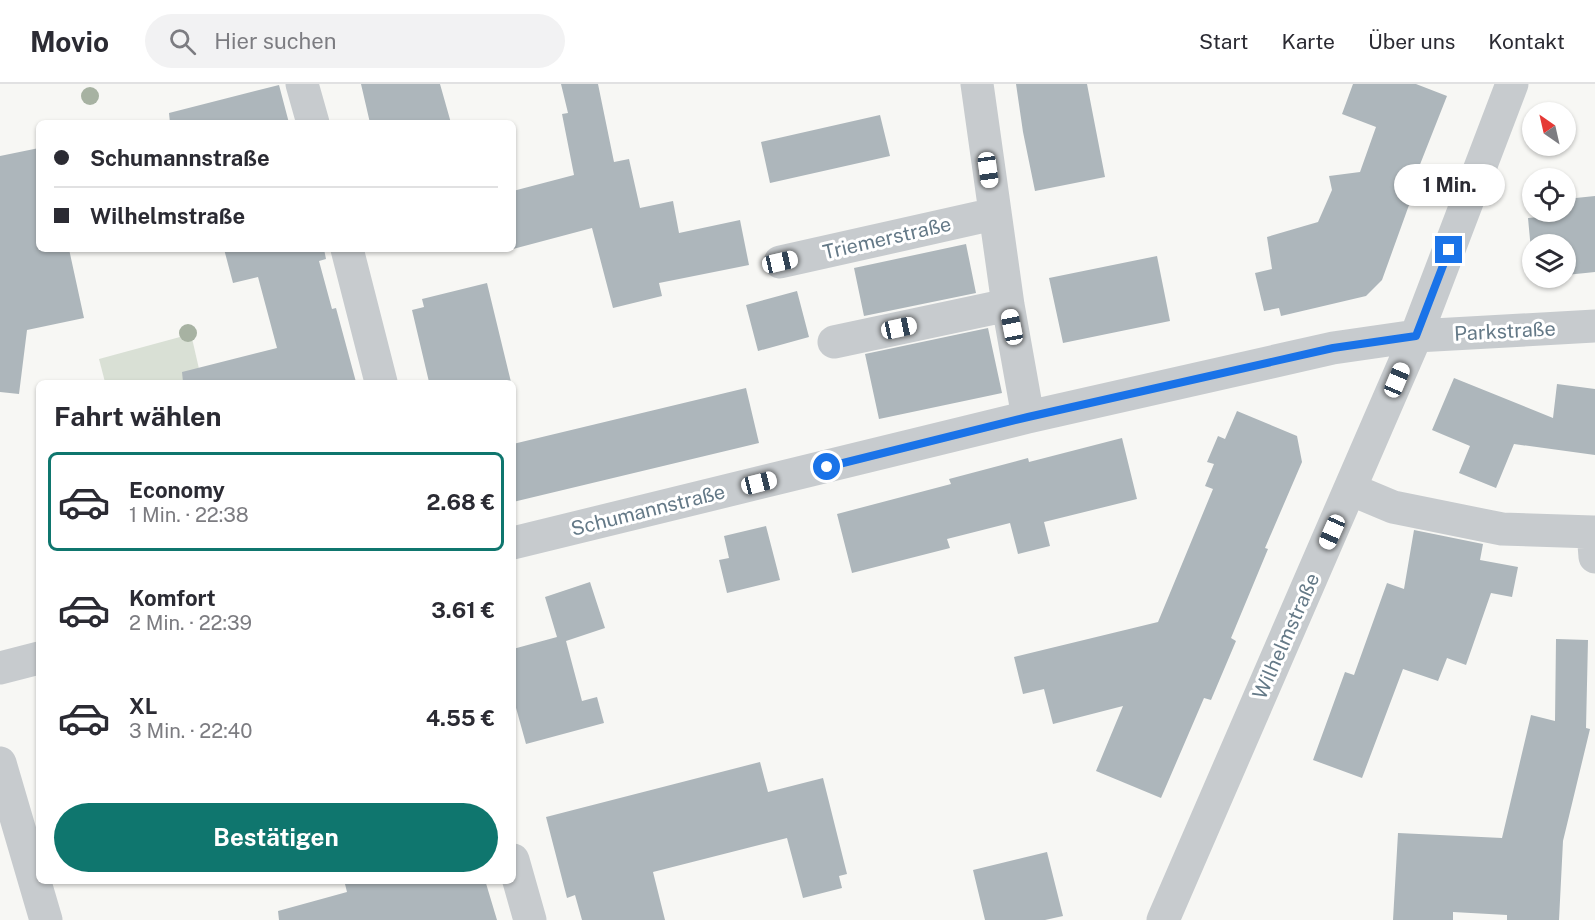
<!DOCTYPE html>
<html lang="de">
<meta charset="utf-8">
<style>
body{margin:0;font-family:"Public Sans",sans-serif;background:#f2f2f3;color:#2b2b33;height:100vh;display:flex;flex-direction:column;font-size:22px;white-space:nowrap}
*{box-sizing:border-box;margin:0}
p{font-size:20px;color:#7c7c81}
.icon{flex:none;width:33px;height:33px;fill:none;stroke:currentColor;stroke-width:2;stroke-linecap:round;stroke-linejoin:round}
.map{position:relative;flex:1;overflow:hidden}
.sheet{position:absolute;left:36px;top:296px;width:480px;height:504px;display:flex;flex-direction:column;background:#fff;border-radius:9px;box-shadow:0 2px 4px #0004}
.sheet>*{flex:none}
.hud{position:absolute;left:36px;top:36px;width:480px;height:132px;border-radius:9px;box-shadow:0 2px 4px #0004;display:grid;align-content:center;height:132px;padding:0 18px;background:#fff}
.needle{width:39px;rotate:326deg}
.buttons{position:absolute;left:1522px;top:18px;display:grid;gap:12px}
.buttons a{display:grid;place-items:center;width:54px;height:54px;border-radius:50%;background:#fff;box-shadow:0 2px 4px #0004;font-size:30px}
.end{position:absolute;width:27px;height:27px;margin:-14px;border:8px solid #1a73e8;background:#fff;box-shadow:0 0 0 3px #fff}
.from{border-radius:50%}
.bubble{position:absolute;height:42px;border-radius:21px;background:#fff;box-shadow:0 2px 4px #0004;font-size:20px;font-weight:700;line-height:42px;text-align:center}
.car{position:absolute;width:18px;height:36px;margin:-18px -9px;border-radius:8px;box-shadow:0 0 4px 2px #0007;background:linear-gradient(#fff 24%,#345 0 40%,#fff 0 76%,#345 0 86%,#fff 0)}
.hud b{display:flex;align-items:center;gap:21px;height:57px;font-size:22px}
.hud b+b{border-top:2px solid #e1e1e2}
.hud i{width:15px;height:15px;background:#2b2b33}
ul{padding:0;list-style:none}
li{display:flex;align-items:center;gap:18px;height:99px;margin:0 12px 9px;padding:0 6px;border:3px solid transparent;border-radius:9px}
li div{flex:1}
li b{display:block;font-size:22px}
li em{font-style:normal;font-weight:700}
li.current{border-color:#0f766e}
li>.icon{width:54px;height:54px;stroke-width:1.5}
h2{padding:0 18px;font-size:27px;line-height:72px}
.button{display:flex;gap:12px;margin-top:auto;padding:12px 18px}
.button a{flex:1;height:69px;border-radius:36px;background:#0f766e;color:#fff;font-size:24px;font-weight:700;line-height:69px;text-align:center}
header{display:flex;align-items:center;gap:36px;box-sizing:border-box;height:84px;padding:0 30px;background:#fff;border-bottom:2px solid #e1e1e2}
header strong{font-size:28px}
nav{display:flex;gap:33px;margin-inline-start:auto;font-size:21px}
.search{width:420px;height:54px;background:#f2f2f3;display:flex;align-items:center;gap:15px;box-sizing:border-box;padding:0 21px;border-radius:33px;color:#7c7c81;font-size:22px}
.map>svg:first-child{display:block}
.green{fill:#d9e0d5}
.building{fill:#adb6bb}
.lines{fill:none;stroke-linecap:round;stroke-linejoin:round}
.minor{stroke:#c7cbce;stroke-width:33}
.tree{fill:#a7b2a2}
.route{stroke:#1a73e8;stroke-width:8}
.labels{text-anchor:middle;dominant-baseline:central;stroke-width:6;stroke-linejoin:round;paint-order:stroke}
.street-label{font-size:20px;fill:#647987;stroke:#fff}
</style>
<header>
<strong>Movio</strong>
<div class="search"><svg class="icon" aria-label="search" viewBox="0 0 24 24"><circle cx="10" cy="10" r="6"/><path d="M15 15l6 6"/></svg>Hier suchen</div>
<nav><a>Start</a><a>Karte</a><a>Über uns</a><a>Kontakt</a></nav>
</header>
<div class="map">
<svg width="1595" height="836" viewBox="0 0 1595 836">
<rect width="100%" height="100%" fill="#f7f7f4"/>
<path class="green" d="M191,250l11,48h-97l-6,-23z"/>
<path class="building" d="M361,0h79l11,39h-81z
M561,0h37l16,78 15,-3 11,49 33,-7 6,32 61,-13 9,45 -90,18 3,13 -49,12 -21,-80 -79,21v-58l61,-16 -12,-61 6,-1z
M1016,0h71l18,93 -70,14 -12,-59z
M1353,0h63l31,12 -28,71 3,2 -40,111 -16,16 -85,20 -2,-8 -15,3 -9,-38 17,-4 -5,-32 51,-15 14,-32 -3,-14 31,-4 16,-45 -34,-13z
M279,1l10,38h-119l-1,-10z
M880,31l10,41 -120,27 -9,-41z
M39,64v101h30l15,69 -57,12 -8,64 -19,-2v-236z
M1595,112v76l-29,3v-31h-33v17h-1l-4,-43 35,-3v-3h3v-13z
M966,160l10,49 -112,23 -10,-48z
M224,165h100l2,10 -7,2 13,48 4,-1 20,74h-173l-1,-10 95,-24 -19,-71 -25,6z
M1157,172l13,65 -107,22 -14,-65z
M487,199l24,99h-82l-17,-72 12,-3 -2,-8z
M797,207l12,46 -51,14 -12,-46z
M988,244l14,65 -123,26 -14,-65z
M1454,294l99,40 4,-34 38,5v66l-81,-11 -18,44 -37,-15 11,-27 -38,-16z
M746,304l13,55 -246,59v-58z
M1237,327l60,25 5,26 -37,86 3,1 -37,89 5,3 -25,59 -7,-2 -43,100 -65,-27 27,-65 -70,18 -9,-35 -21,5 -9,-37 144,-35 55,-133 -8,-3 9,-22 -7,-2 11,-26 7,3z
M1122,354l15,61 -93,23 6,24 -32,8 -8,-31 -63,16 3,9 -98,25 -15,-59 114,-30 -2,-5 79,-21 1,4z
M766,442l14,54 -53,13 -8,-33 10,-2 -5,-22z
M1414,446l69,14 -3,16 38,7 -6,30 -21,-4 -25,72 -19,-7 -9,23 -35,-12 -41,109 -49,-18 32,-88 9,3 33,-92 17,6z
M590,498l15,46 -39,13 16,60 15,-4 7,26 -78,21 -13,-47v-48l44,-12 -12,-40z
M1556,555l32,1 -2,88 4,1 -27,112 -4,79h-52v-5l-54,-3v8h-60l5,-87 104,5 29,-123 24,6z
M760,678l8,30 55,-14 24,96 -8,2 3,12 -39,10 -16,-60 -134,34 12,48h-83l-7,-25 -8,3 -21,-81z
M1047,768l16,64 -18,4h-60l-12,-50z
M344,796h141l12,40h-218l-1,-9 69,-19z"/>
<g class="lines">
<path class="minor" d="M302,0l11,39
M977,0l31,221 20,112
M347,165l34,133
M780,178l214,-48
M834,258l174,-37
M1350,405l43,18 109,22 91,3 2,25
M513,459l515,-126 305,-69 83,-12 179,-10
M0,584l39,-10
M0,679l46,157
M513,776l17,60
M1163,836l253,-584 96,-252"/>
</g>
<g class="tree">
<circle cx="90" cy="12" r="9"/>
<circle cx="188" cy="249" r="9"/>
</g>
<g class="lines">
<path class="route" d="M827,383l201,-50 305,-69 83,-12 33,-86"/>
</g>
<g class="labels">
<g class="street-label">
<text transform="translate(887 154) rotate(-13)">Triemerstraße</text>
<text transform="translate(1505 247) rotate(-3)">Parkstraße</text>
<text transform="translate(648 426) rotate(-14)">Schumannstraße</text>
<text transform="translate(1286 552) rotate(-66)">Wilhelmstraße</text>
</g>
</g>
</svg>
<div class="buttons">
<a><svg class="needle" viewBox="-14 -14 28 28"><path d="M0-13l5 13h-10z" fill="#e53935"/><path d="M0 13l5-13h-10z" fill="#7c7c81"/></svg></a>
<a><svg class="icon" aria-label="locate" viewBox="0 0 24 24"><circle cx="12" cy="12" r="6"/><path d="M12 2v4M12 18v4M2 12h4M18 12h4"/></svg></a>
<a><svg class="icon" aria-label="layers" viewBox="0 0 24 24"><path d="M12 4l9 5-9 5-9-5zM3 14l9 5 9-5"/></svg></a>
</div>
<i class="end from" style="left:827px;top:383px"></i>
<i class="end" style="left:1449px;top:166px"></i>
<div class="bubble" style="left:1394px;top:80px;width:111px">1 Min.</div>
<i class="car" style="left:988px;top:86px;rotate:172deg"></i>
<i class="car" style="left:780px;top:178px;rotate:77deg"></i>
<i class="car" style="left:1012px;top:243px;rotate:349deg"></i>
<i class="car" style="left:899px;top:244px;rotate:78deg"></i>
<i class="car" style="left:1397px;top:296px;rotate:23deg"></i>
<i class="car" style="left:759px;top:399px;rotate:76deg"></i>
<i class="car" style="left:1332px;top:448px;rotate:204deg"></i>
<div class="hud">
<b><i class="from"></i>Schumannstraße</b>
<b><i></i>Wilhelmstraße</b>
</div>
<section class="sheet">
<h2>Fahrt wählen</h2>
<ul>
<li class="current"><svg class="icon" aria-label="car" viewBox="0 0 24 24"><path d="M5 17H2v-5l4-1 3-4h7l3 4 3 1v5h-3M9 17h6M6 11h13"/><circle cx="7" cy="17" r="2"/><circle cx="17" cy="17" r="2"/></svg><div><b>Economy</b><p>1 Min. · 22:38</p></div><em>2.68 €</em></li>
<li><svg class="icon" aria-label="car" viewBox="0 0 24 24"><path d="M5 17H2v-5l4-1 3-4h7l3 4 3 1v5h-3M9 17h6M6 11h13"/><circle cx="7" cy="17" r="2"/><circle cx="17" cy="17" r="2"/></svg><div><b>Komfort</b><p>2 Min. · 22:39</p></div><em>3.61 €</em></li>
<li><svg class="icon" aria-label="car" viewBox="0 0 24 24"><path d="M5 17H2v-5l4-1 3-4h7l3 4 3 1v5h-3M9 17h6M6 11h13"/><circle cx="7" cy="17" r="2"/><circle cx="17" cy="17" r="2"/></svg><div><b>XL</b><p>3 Min. · 22:40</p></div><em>4.55 €</em></li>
</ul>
<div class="button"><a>Bestätigen</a></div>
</section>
</div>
